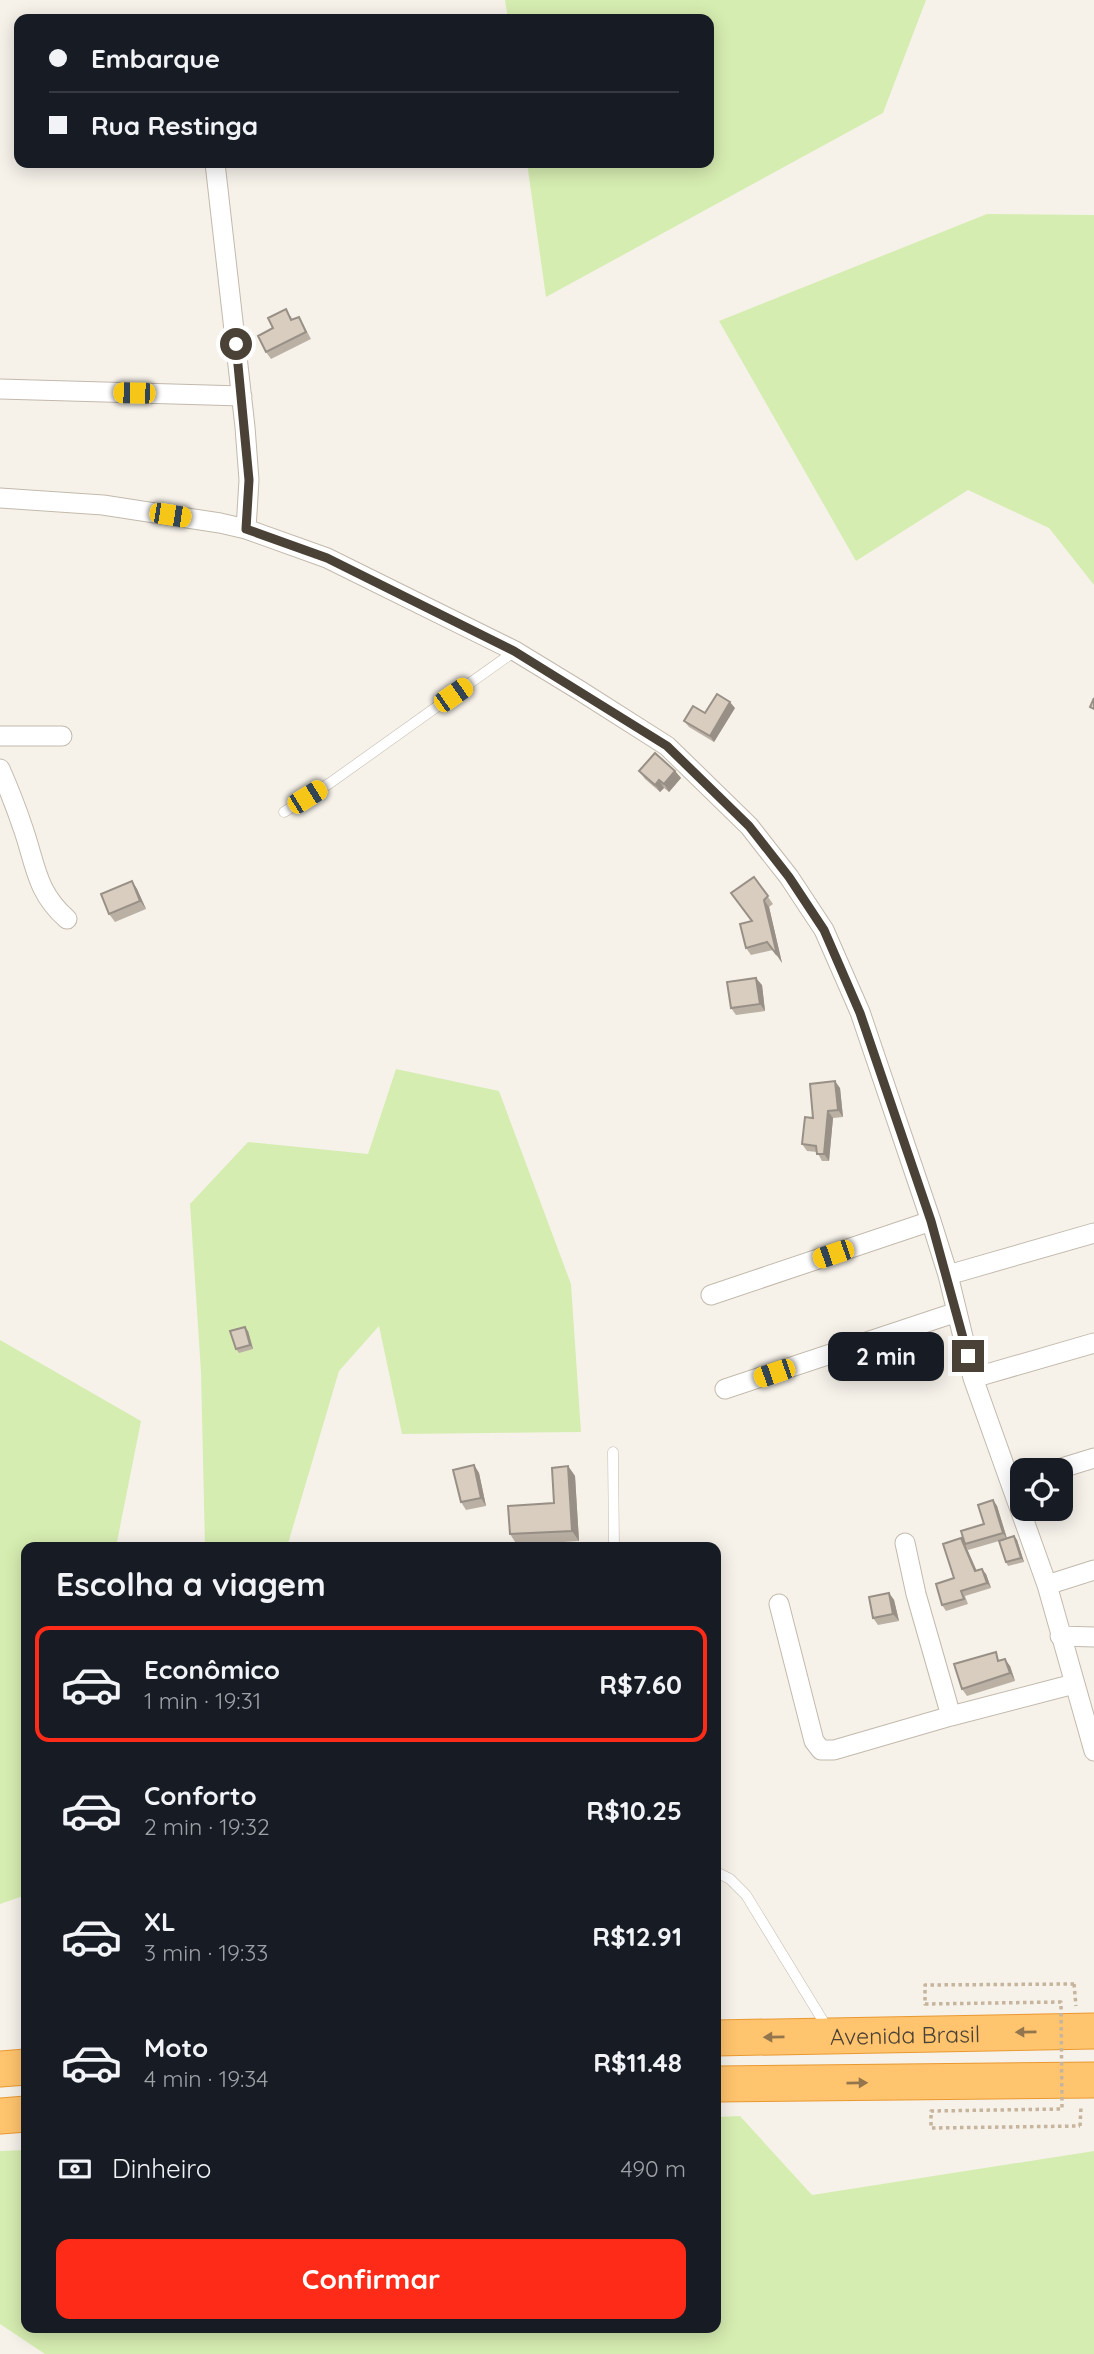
<!DOCTYPE html>
<html lang="pt">
<meta charset="utf-8">
<style>
body{margin:0;font-family:Quicksand,sans-serif;background:#20242c;color:#f1f3f6;height:100vh;display:flex;flex-direction:column;font-size:26px;white-space:nowrap}
*{box-sizing:border-box;margin:0}
p{font-size:23px;color:#9ea1a6}
.icon{flex:none;width:38px;height:38px;fill:none;stroke:currentColor;stroke-width:2;stroke-linecap:round;stroke-linejoin:round}
.map{position:relative;flex:1;overflow:hidden}
.drawer{position:absolute;left:21px;top:1542px;width:700px;height:791px;display:flex;flex-direction:column;background:#171b24;border-radius:14px;box-shadow:0 4px 18px #0003}
.drawer>*{flex:none}
.guide{position:absolute;left:14px;top:14px;width:700px;height:154px;border-radius:14px;box-shadow:0 4px 18px #0003;display:grid;align-content:center;height:154px;padding:0 35px;background:#171b24}
.fabs{position:absolute;left:1010px;top:1458px;display:grid;gap:14px}
.fabs a{display:grid;place-items:center;width:63px;height:63px;border-radius:14px;background:#171b24;box-shadow:0 4px 18px #0003;font-size:35px}
.end{position:absolute;width:32px;height:32px;margin:-16px;border:9px solid #4b4237;background:#fff;box-shadow:0 0 0 4px #fff}
.from{border-radius:50%}
.bubble{position:absolute;height:49px;border-radius:14px;background:#171b24;box-shadow:0 4px 18px #0003;font-size:23px;font-weight:800;line-height:49px;text-align:center}
.car{position:absolute;width:21px;height:42px;margin:-21px -10px;border-radius:9px;box-shadow:0 0 5px 2px #0007;background:linear-gradient(#f5c518 24%,#345 0 40%,#f5c518 0 76%,#345 0 86%,#f5c518 0)}
.guide b{display:flex;align-items:center;gap:24px;height:66px;font-size:26px}
.guide b+b{border-top:2px solid #363941}
.guide i{width:18px;height:18px;background:#f1f3f6}
ul{padding:0;list-style:none}
li{display:flex;align-items:center;gap:21px;height:116px;margin:0 14px 10px;padding:0 21px;border:4px solid transparent;border-radius:14px}
li div{flex:1}
li b{display:block;font-size:26px}
li em{font-style:normal;font-weight:800}
li.on{border-color:#ff2b19}
li>.icon{width:63px;height:63px;stroke-width:1.5}
h2{padding:0 35px;font-size:32px;line-height:84px}
.pay{display:flex;align-items:center;gap:18px;height:77px;padding:0 35px;font-size:26px}
.pay p{margin-inline-start:auto}
.primary-button{display:flex;gap:14px;margin-top:auto;padding:14px 35px}
.primary-button a{flex:1;height:80px;border-radius:14px;background:#ff2b19;color:#fff;font-size:28px;font-weight:800;line-height:80px;text-align:center}
.map>svg:first-child{display:block}
.green{fill:#d6edb1}
.lines{fill:none;stroke-linecap:round;stroke-linejoin:round}
.lane-casing{stroke:#c3b9ac;stroke-width:11}
.street-casing{stroke:#c3b9ac;stroke-width:21}
.highway-casing{stroke:#ea9931;stroke-width:37}
.path{stroke:#c6b49c;stroke-width:3.5;stroke-dasharray:3.5 3.5;stroke-linecap:butt}
.lane{stroke:#fff;stroke-width:10}
.street{stroke:#fff;stroke-width:19}
.highway{stroke:#ffc46d;stroke-width:35}
.path-bridge{stroke:#c6b49c;stroke-width:3.5;stroke-dasharray:3.5 3.5;stroke-linecap:butt}
.wall{fill:#bbb0a4}
.shaded-wall{fill:#989086}
.building{fill:#d9cdbf;stroke:#989086;stroke-width:2}
.oneway{fill:#93764d}
.route{stroke:#4b4237;stroke-width:9}
.labels{text-anchor:middle;dominant-baseline:central;stroke-width:6;stroke-linejoin:round;paint-order:stroke}
.street-label{font-size:23px;fill:#4b4237;stroke:#fff}
</style>
<div class="map">
<svg width="1094" height="2354" viewBox="0 0 1094 2354">
<rect width="100%" height="100%" fill="#f6f2ea"/>
<path class="green" d="M505,0h421l-43,113 -337,184 -19,-134h182v-144h-201z
M987,214l107,1v370l-45,-57 -81,-38 -112,71 -137,-240z
M396,1069l103,22 72,193 10,148 -179,2 -23,-108 -40,45 -52,176h-82l-4,-175 -11,-168 58,-62 120,12z
M0,1340l141,81 -25,126h-90v348l-26,9z
M740,2116l72,79 282,-44v203h-1049l-45,-30v-173l26,-1v178h690v-211z"/>
<g class="lines">
<defs>
<path id="lane" d="M284,812l46,-29 185,-132
M613,1452l1,95
M716,1872l14,7 16,16 82,134"/>
<path id="street" d="M215,163l30,264 4,53 -3,49
M0,389l242,7
M0,498l103,7 117,18 26,6 81,29 188,93 64,39 88,56 82,80 40,51 35,53 36,82 71,209 17,54 25,103 74,207 47,166
M0,736h62
M0,769c9,20 17,41 24,62 12,36 13,62 43,88
M948,1275l146,-42
M711,1295l220,-74
M973,1378l121,-35
M725,1389l232,-77
M1055,1470l39,-12
M905,1543l11,51 35,122
M1047,1585l47,-15
M779,1604l35,137 7,9h13l117,-34 123,-32
M1060,1636l34,1"/>
<g id="highway">
<path id="s1" d="M716,2038l378,-7"/>
<path d="M0,2069l26,-2"/>
<path d="M716,2084l378,-4"/>
<path d="M0,2116l26,-2"/>
</g>
</defs>
<use href="#lane" class="lane-casing"/>
<use href="#street" class="street-casing"/>
<use href="#highway" class="highway-casing"/>
<path class="path" d="M1074,1984l2,22
M1080,2126l1,-19"/>
<use href="#lane" class="lane"/>
<use href="#street" class="street"/>
<use href="#highway" class="highway"/>
<path class="path-bridge" d="M1074,1984l-149,1v19l136,-2 1,107 -131,2v17l149,-2"/>
</g>
<path class="wall" d="M291,316l1,4 11,4 8,15 -40,20 -5,-7 7,-24z
M735,708l-21,34 -25,-15 -5,-6z
M639,771h36l6,7 -12,14 -5,-4 -4,4 -15,-13z
M754,877l19,27 -4,3 13,56 -9,-13 -22,5 -5,-7 5,-27z
M132,881l5,8 9,20 -31,13 -6,-8z
M762,985l3,26 -29,4 -5,-7z
M840,1088l3,29 -10,1 -4,43h-7l-5,-9 -10,-1 -5,-7 11,-26z
M248,1331l5,18 -14,4 -3,-4z
M474,1465l5,8 7,33 -20,4 -5,-8z
M568,1466l7,10 4,65 -62,4 -7,-11 44,-31z
M993,1500l4,6 10,32 7,-2 3,4 7,22 -16,4 -2,-4 -7,-21 -31,9 -3,-5 11,25 10,4 5,14 -26,8 3,8 -22,7 -4,-6 12,-27 7,-40 3,5 20,-19z
M889,1593l5,7 5,21 -21,4 -5,-7z
M1001,1660l9,6 5,15 -48,15 -5,-7z"/>
<path class="shaded-wall" d="M730,702l5,6 -21,34 -4,-6z
M675,771l6,7 -12,14 -5,-8z
M659,780l5,8 -4,4 -5,-7z
M132,881l5,8 9,20 -6,-8z
M764,900l5,7 13,56 -5,-8z
M756,978l6,7 3,26 -5,-7z
M835,1081l5,7 3,29 -5,-7z
M828,1111l5,7 -4,43 -5,-7z
M245,1327l3,4 5,18 -3,-4z
M474,1465l5,8 7,33 -5,-8z
M568,1466l7,10 4,65 -7,-10z
M993,1500l4,6 10,33 -4,-6z
M1014,1536l3,4 7,22 -3,-4z
M961,1538l4,6 14,32 -4,-5z
M982,1569l4,5 5,14 -4,-5z
M889,1593l5,7 5,21 -6,-7z
M1005,1659l5,7 5,15 -5,-8z"/>
<path class="building" d="M286,309l5,11 8,-3 7,15 -40,20 -8,-16 15,-8 -5,-10z
M717,694l13,8 -20,34 -26,-15 9,-15 12,7z
M1094,698v11l-4,-2z
M655,753l20,18 -11,13 -5,-4 -4,5 -16,-14z
M754,877l14,19 -4,4 13,55 -10,-13 -21,6 -6,-24 12,-3 -21,-28z
M132,881l8,20 -31,13 -8,-20z
M756,978l4,26 -29,4 -4,-26z
M835,1081l3,29 -10,1 -4,43h-7l-1,-8 -14,-2 3,-27 8,1 -3,-34z
M245,1327l5,18 -14,4 -6,-18z
M474,1465l7,33 -20,4 -8,-32z
M568,1466l4,65 -62,3 -2,-28 46,-3 -2,-35z
M993,1500l10,33 -38,11 -4,-13 23,-7 -6,-19z
M1014,1536l7,22 -15,4 -7,-21z
M961,1538l14,33 7,-2 5,14 -26,8 3,8 -22,6 -6,-21 18,-6 -11,-34z
M889,1593l4,21 -20,4 -4,-21z
M996,1652l2,9 7,-2 5,14 -48,16 -8,-25z"/>
<defs><path id="oneway-solid" d="M-6-.8H1V-3.2L6.5 0L1 3.2V.8H-6Z" transform="scale(1.75)"/></defs>
<g class="oneway">
<use href="#oneway-solid" transform="translate(1026 2032) rotate(179)"/>
<use href="#oneway-solid" transform="translate(774 2037) rotate(179)"/>
<use href="#oneway-solid" transform="translate(857 2083) rotate(-1)"/>
</g>
<g class="lines">
<path class="route" d="M236,344l13,136 -3,49 81,29 187,93 153,95 82,80 40,51 35,53 36,83 71,208 37,135"/>
</g>
<g class="labels">
<g class="street-label">
<text stroke="none"><textPath href="#s1" startOffset="189">Avenida Brasil</textPath></text>
</g>
</g>
</svg>
<div class="fabs">
<a><svg class="icon" aria-label="locate" viewBox="0 0 24 24"><circle cx="12" cy="12" r="6"/><path d="M12 2v4M12 18v4M2 12h4M18 12h4"/></svg></a>
</div>
<i class="end from" style="left:236px;top:344px"></i>
<i class="end" style="left:968px;top:1356px"></i>
<div class="bubble" style="left:828px;top:1332px;width:116px">2 min</div>
<i class="car" style="left:134px;top:393px;rotate:271deg"></i>
<i class="car" style="left:170px;top:515px;rotate:99deg"></i>
<i class="car" style="left:453px;top:695px;rotate:55deg"></i>
<i class="car" style="left:307px;top:797px;rotate:58deg"></i>
<i class="car" style="left:833px;top:1254px;rotate:251deg"></i>
<i class="car" style="left:774px;top:1373px;rotate:251deg"></i>
<div class="guide">
<b><i class="from"></i>Embarque</b>
<b><i></i>Rua Restinga</b>
</div>
<section class="drawer">
<h2>Escolha a viagem</h2>
<ul>
<li class="on"><svg class="icon" aria-label="car" viewBox="0 0 24 24"><path d="M5 17H2v-5l4-1 3-4h7l3 4 3 1v5h-3M9 17h6M6 11h13"/><circle cx="7" cy="17" r="2"/><circle cx="17" cy="17" r="2"/></svg><div><b>Econômico</b><p>1 min · 19:31</p></div><em>R$7.60</em></li>
<li><svg class="icon" aria-label="car" viewBox="0 0 24 24"><path d="M5 17H2v-5l4-1 3-4h7l3 4 3 1v5h-3M9 17h6M6 11h13"/><circle cx="7" cy="17" r="2"/><circle cx="17" cy="17" r="2"/></svg><div><b>Conforto</b><p>2 min · 19:32</p></div><em>R$10.25</em></li>
<li><svg class="icon" aria-label="car" viewBox="0 0 24 24"><path d="M5 17H2v-5l4-1 3-4h7l3 4 3 1v5h-3M9 17h6M6 11h13"/><circle cx="7" cy="17" r="2"/><circle cx="17" cy="17" r="2"/></svg><div><b>XL</b><p>3 min · 19:33</p></div><em>R$12.91</em></li>
<li><svg class="icon" aria-label="car" viewBox="0 0 24 24"><path d="M5 17H2v-5l4-1 3-4h7l3 4 3 1v5h-3M9 17h6M6 11h13"/><circle cx="7" cy="17" r="2"/><circle cx="17" cy="17" r="2"/></svg><div><b>Moto</b><p>4 min · 19:34</p></div><em>R$11.48</em></li>
</ul>
<div class="pay"><svg class="icon" aria-label="cash" viewBox="0 0 24 24"><path d="M3 7h18v10H3z"/><circle cx="12" cy="12" r="2"/></svg>Dinheiro<p>490 m</p></div>
<div class="primary-button"><a>Confirmar</a></div>
</section>
</div>
